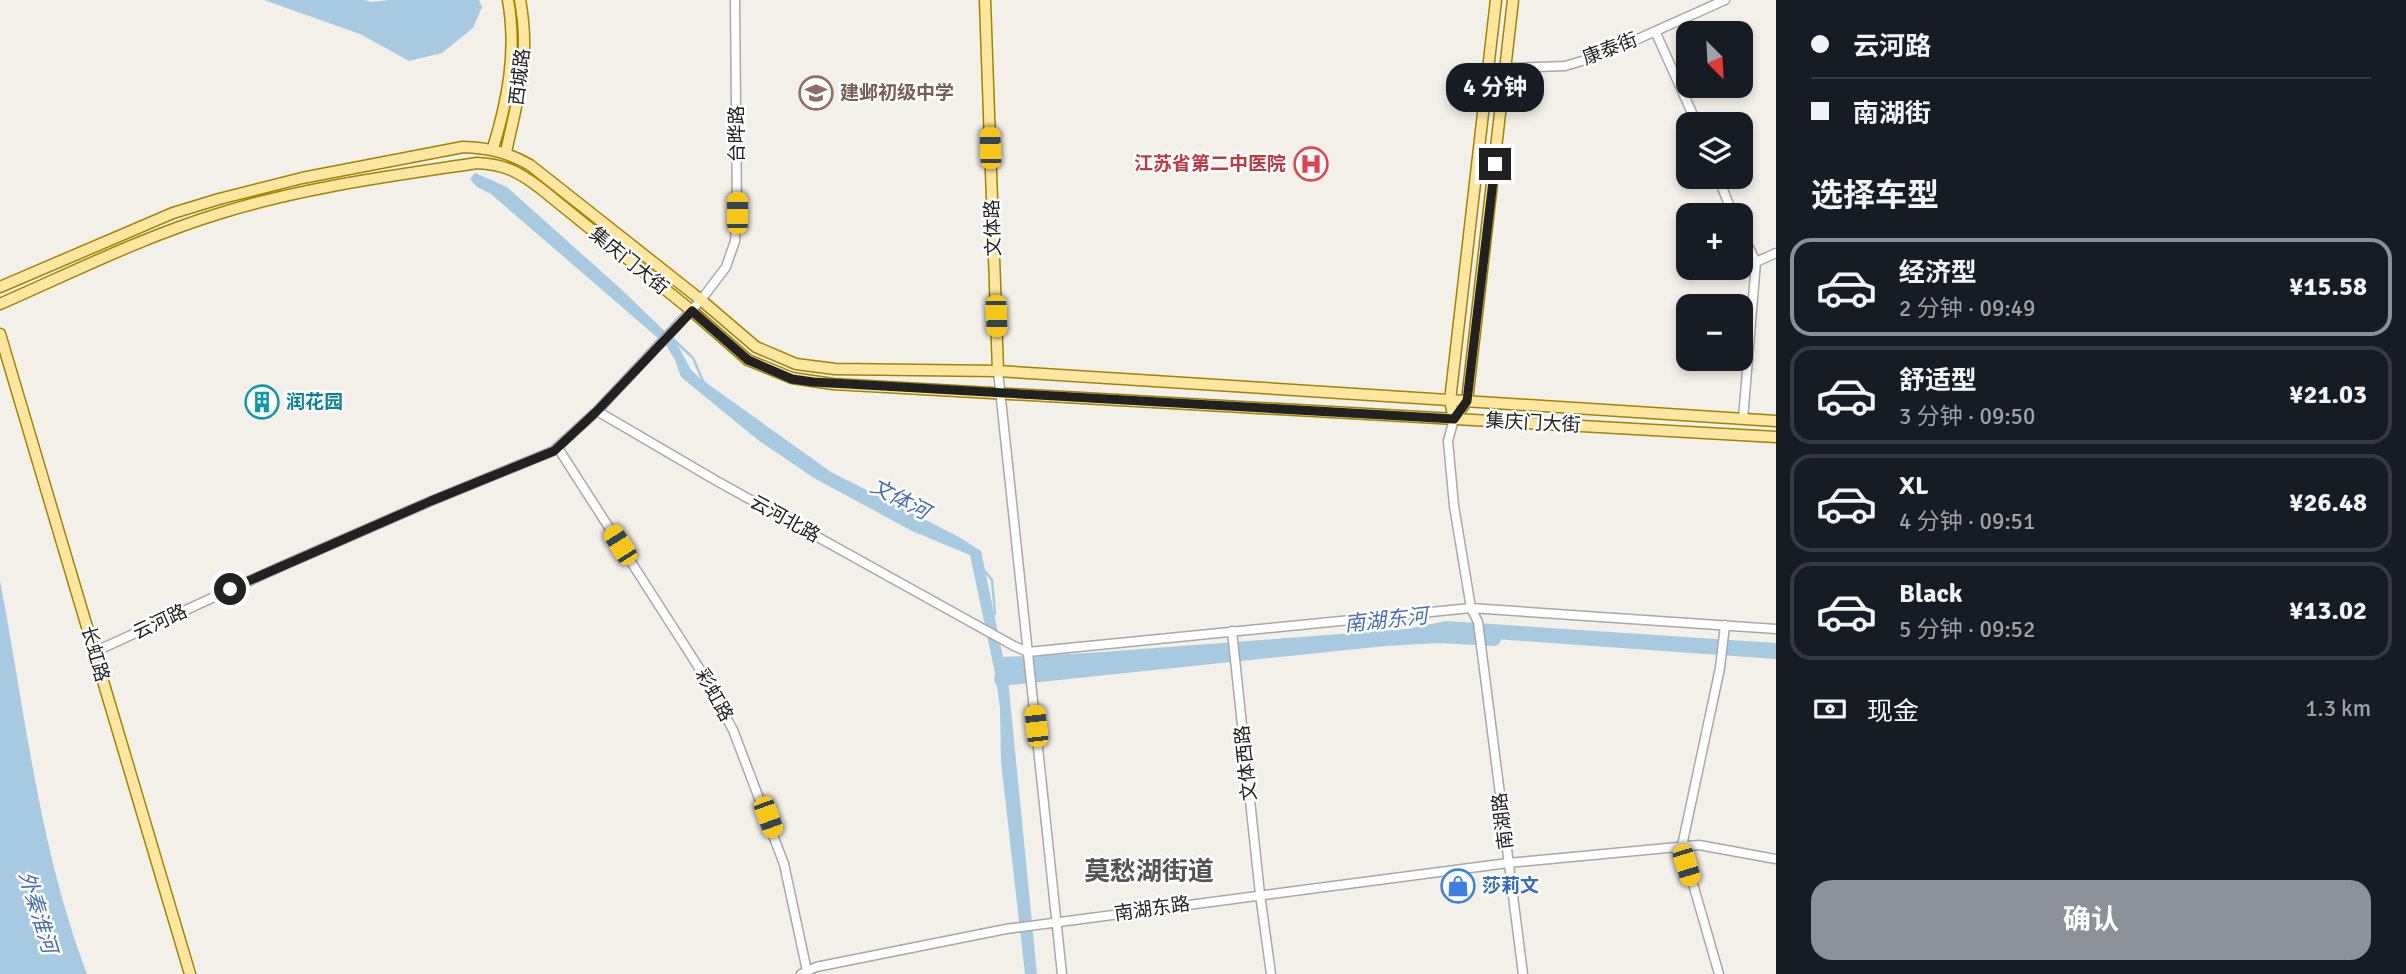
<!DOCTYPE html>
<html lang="zh">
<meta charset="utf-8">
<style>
body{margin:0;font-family:Signika,"Noto Sans SC",sans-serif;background:#242831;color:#f1f3f6;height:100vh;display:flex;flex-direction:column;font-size:26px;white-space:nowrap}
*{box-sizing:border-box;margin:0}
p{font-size:23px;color:#9ea1a6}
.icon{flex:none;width:38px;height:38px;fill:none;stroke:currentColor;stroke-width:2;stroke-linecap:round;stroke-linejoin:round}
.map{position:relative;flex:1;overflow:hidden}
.details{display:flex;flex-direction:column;background:#171b24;width:630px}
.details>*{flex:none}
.top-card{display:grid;align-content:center;height:154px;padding:0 35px;background:#171b24}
.needle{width:46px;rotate:156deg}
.tools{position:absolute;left:1676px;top:21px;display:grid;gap:14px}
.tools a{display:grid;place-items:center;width:77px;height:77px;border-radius:14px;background:#171b24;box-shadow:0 4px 10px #0003;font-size:35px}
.end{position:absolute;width:32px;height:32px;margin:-16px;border:9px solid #212121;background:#fff;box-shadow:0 0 0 4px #fff}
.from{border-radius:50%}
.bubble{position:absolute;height:49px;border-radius:21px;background:#171b24;box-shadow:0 4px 10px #0003;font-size:23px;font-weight:700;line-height:49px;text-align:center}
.car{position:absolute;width:21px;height:42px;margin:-21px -10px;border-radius:9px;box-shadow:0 0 5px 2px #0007;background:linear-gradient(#f5c518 24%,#345 0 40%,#f5c518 0 76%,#345 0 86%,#f5c518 0)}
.top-card b{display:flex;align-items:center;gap:24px;height:66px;font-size:26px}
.top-card b+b{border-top:2px solid #363941}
.top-card i{width:18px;height:18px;background:#f1f3f6}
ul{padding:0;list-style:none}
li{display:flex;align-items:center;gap:21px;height:98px;margin:0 14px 10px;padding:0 21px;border:4px solid #363941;border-radius:21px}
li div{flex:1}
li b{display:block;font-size:26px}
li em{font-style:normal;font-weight:700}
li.selected{border-color:#8c9099}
li>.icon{width:63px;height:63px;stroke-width:1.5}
h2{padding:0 35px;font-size:32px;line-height:84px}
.pay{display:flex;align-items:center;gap:18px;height:77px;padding:0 35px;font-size:26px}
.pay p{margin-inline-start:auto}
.button{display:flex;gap:14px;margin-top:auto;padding:14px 35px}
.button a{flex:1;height:80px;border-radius:21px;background:#8c9099;color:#fff;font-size:28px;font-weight:700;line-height:80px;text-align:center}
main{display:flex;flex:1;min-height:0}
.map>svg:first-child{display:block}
.water{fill:#a8cae0}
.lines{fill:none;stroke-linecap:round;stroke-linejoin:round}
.stream{stroke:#a8cae0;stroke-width:2.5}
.river{stroke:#a8cae0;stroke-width:14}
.minor-casing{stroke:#a8a8a8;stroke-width:11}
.major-casing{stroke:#9f8500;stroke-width:13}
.minor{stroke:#fff;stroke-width:8}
.major{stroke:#ffe6a0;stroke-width:10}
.route{stroke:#212121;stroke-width:9}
.labels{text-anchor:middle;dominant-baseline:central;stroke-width:5;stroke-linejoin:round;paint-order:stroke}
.street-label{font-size:19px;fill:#212121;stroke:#fff}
.education-label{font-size:19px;font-weight:bold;fill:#785e54;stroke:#fff;text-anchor:start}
.health-label{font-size:19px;font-weight:bold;fill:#be3a42;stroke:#fff;text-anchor:end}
.culture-label{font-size:19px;font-weight:bold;fill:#0d838f;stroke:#fff;text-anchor:start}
.shop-label{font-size:19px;font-weight:bold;fill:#366cbe;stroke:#fff;text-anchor:start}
.water-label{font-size:21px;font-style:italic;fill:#496db6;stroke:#fff}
.district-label{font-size:26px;font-weight:bold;fill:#545454;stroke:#fff}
</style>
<main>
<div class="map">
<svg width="1776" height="974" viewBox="0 0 1776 974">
<rect width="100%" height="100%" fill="#f2f0e8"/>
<path class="water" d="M264,0h100l8,2 17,-2h90l3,7 -9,21 -31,25 -33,8 -49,-27z
M475,173l32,14 115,103 54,52 15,28 10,9 130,93 128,65 22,14 22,106 85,-4 319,-24 39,-8 330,22v16l-351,-25 -320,34 -95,7 -2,4 29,295h-12l-24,-212 -1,-55 -5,-34 -25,-118 -58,-24 -98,-53 -56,-38 -77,-63 -6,-17 -9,-15 -175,-151 -14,-7 -7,-8z
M0,580c25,132 39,268 87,394h-87z"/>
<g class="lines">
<path class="stream" d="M671,337l22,21 10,23
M984,570l8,10 3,34"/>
<path class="river" d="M1001,679l384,-40 54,-3 55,3"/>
<defs>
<path id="minor" d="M1655,31l42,93
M1489,69l76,-3 37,-11 123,-55
M1718,177l15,38
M1741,231l15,31 -13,157
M1756,262l20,-9
M998,371l64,603
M597,411l118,69 299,166 14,6 443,-44 305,21
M1454,419l-6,22 6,65 17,102 7,14 45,352
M558,448l143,223 32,59 51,134 23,107
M1232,631l28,263 11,80
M94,652l188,-86 149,-65 122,-50 44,-40 104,-111 25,-33 9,-26 2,-28 -2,-213
M801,974l15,-7 190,-38 502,-66 191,-18 77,14
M1719,974l-37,-128 38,-178 5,-43"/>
<path id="major" d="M985,0l13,371
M493,148c15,-49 24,-97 15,-148
M506,152c12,-56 25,-93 14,-152
M0,287l173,-74 46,-14 83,-21 161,-31c26,1 44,5 67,18l171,135 55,47 40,17 39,5 163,2 778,50
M0,304c73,-32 145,-68 221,-91 83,-26 171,-37 256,-50 27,1 42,9 63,25l152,123 56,49 44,18 41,6 943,53
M0,334l190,640
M1454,419l13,-18 46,-401
M1454,419l-4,-18 46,-401"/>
</defs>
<use href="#minor" class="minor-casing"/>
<use href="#major" class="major-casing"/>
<use href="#minor" class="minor"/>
<use href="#major" class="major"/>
</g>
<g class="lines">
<path class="route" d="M230,589l201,-88 123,-50 43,-40 95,-100 56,49 44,19 21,3 641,37 13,-18 28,-237"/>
</g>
<defs>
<symbol id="school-ring" viewBox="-11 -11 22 22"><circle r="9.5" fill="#fff" stroke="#8d6e63" stroke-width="1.5"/><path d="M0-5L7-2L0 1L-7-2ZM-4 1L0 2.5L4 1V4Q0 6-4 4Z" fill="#8d6e63"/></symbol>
<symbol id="hospital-ring" viewBox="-11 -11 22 22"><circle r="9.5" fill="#fff" stroke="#e0444e" stroke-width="1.5"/><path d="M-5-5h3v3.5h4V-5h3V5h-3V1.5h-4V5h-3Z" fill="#e0444e"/></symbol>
<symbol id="building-ring" viewBox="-11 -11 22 22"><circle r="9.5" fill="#fff" stroke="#0f9aa8" stroke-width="1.5"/><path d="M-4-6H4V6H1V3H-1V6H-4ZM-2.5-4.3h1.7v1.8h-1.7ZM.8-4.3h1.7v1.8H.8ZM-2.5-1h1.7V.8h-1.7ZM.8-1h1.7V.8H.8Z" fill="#0f9aa8"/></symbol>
<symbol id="shop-ring" viewBox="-11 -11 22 22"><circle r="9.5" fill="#fff" stroke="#3f7fe0" stroke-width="1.5"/><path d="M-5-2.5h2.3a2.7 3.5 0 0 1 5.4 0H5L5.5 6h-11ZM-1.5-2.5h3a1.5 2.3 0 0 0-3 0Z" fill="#3f7fe0"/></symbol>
</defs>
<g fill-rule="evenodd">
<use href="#school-ring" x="797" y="74" width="38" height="38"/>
<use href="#hospital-ring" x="1292" y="145" width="38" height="38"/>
<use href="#building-ring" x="243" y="383" width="38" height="38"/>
<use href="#shop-ring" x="1439" y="867" width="38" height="38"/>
</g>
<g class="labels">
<g class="street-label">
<text transform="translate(1610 49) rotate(-21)">康泰街</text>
<text transform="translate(520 77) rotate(-83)">西城路</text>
<text transform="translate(737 134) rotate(-90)">台晔路</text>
<text transform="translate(993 228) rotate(-92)">文体路</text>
<text transform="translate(629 261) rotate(39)">集庆门大街</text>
<text transform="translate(1533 423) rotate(3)">集庆门大街</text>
<text transform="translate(785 519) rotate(29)">云河北路</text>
<text transform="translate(160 622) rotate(-25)">云河路</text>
<text transform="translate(95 654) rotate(74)">长虹路</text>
<text transform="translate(714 695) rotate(61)">彩虹路</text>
<text transform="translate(1246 763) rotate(-96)">文体西路</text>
<text transform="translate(1503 821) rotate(-97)">南湖路</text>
<text transform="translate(1152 909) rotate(-8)">南湖东路</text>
</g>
<g class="education-label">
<text x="840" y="93">建邺初级中学</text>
</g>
<g class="health-label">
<text x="1286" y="164">江苏省第二中医院</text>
</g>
<g class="culture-label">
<text x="286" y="402">润花园</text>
</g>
<g class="shop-label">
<text x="1482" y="886">莎莉文</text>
</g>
<g class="water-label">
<text transform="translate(900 499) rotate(28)">文体河</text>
<text transform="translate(1386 620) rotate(-6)">南湖东河</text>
<text transform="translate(38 912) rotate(73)">外秦淮河</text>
</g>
<g class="district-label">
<text x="1149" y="872">莫愁湖街道</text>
</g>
</g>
</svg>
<div class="tools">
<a><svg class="needle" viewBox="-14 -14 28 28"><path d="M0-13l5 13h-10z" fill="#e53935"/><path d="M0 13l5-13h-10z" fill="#9ea1a6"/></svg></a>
<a><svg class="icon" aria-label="layers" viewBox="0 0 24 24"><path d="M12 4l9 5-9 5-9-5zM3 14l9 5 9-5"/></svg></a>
<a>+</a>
<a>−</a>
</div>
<i class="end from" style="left:230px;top:589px"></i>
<i class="end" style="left:1495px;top:164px"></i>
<div class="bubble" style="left:1446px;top:63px;width:98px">4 分钟</div>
<i class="car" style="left:990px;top:148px;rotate:358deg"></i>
<i class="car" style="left:737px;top:213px;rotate:0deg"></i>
<i class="car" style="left:996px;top:316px;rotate:178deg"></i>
<i class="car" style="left:620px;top:545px;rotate:328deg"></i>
<i class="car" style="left:1036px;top:726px;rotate:354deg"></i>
<i class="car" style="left:768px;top:817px;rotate:160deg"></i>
<i class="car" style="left:1686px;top:865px;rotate:163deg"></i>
</div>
<section class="details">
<div class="top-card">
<b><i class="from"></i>云河路</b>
<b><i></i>南湖街</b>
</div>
<h2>选择车型</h2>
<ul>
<li class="selected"><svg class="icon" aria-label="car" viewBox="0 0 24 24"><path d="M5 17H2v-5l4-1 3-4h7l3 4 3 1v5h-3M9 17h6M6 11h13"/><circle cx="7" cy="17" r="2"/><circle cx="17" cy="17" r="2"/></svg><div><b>经济型</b><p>2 分钟 · 09:49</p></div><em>¥15.58</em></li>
<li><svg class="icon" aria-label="car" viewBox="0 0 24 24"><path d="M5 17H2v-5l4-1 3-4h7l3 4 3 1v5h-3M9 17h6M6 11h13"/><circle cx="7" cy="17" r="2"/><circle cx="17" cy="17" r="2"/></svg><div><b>舒适型</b><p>3 分钟 · 09:50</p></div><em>¥21.03</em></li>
<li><svg class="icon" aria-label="car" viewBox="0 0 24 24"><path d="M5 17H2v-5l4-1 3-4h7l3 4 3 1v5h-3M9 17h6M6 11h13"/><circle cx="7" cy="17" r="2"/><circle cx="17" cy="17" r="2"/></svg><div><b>XL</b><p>4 分钟 · 09:51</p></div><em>¥26.48</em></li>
<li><svg class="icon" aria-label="car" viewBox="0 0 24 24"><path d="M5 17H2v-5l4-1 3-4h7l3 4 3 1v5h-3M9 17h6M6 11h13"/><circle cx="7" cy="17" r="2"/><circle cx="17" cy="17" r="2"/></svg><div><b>Black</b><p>5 分钟 · 09:52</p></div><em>¥13.02</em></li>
</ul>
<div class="pay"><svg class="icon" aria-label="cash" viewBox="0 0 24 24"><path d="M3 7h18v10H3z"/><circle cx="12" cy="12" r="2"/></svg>现金<p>1.3 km</p></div>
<div class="button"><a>确认</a></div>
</section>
</main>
